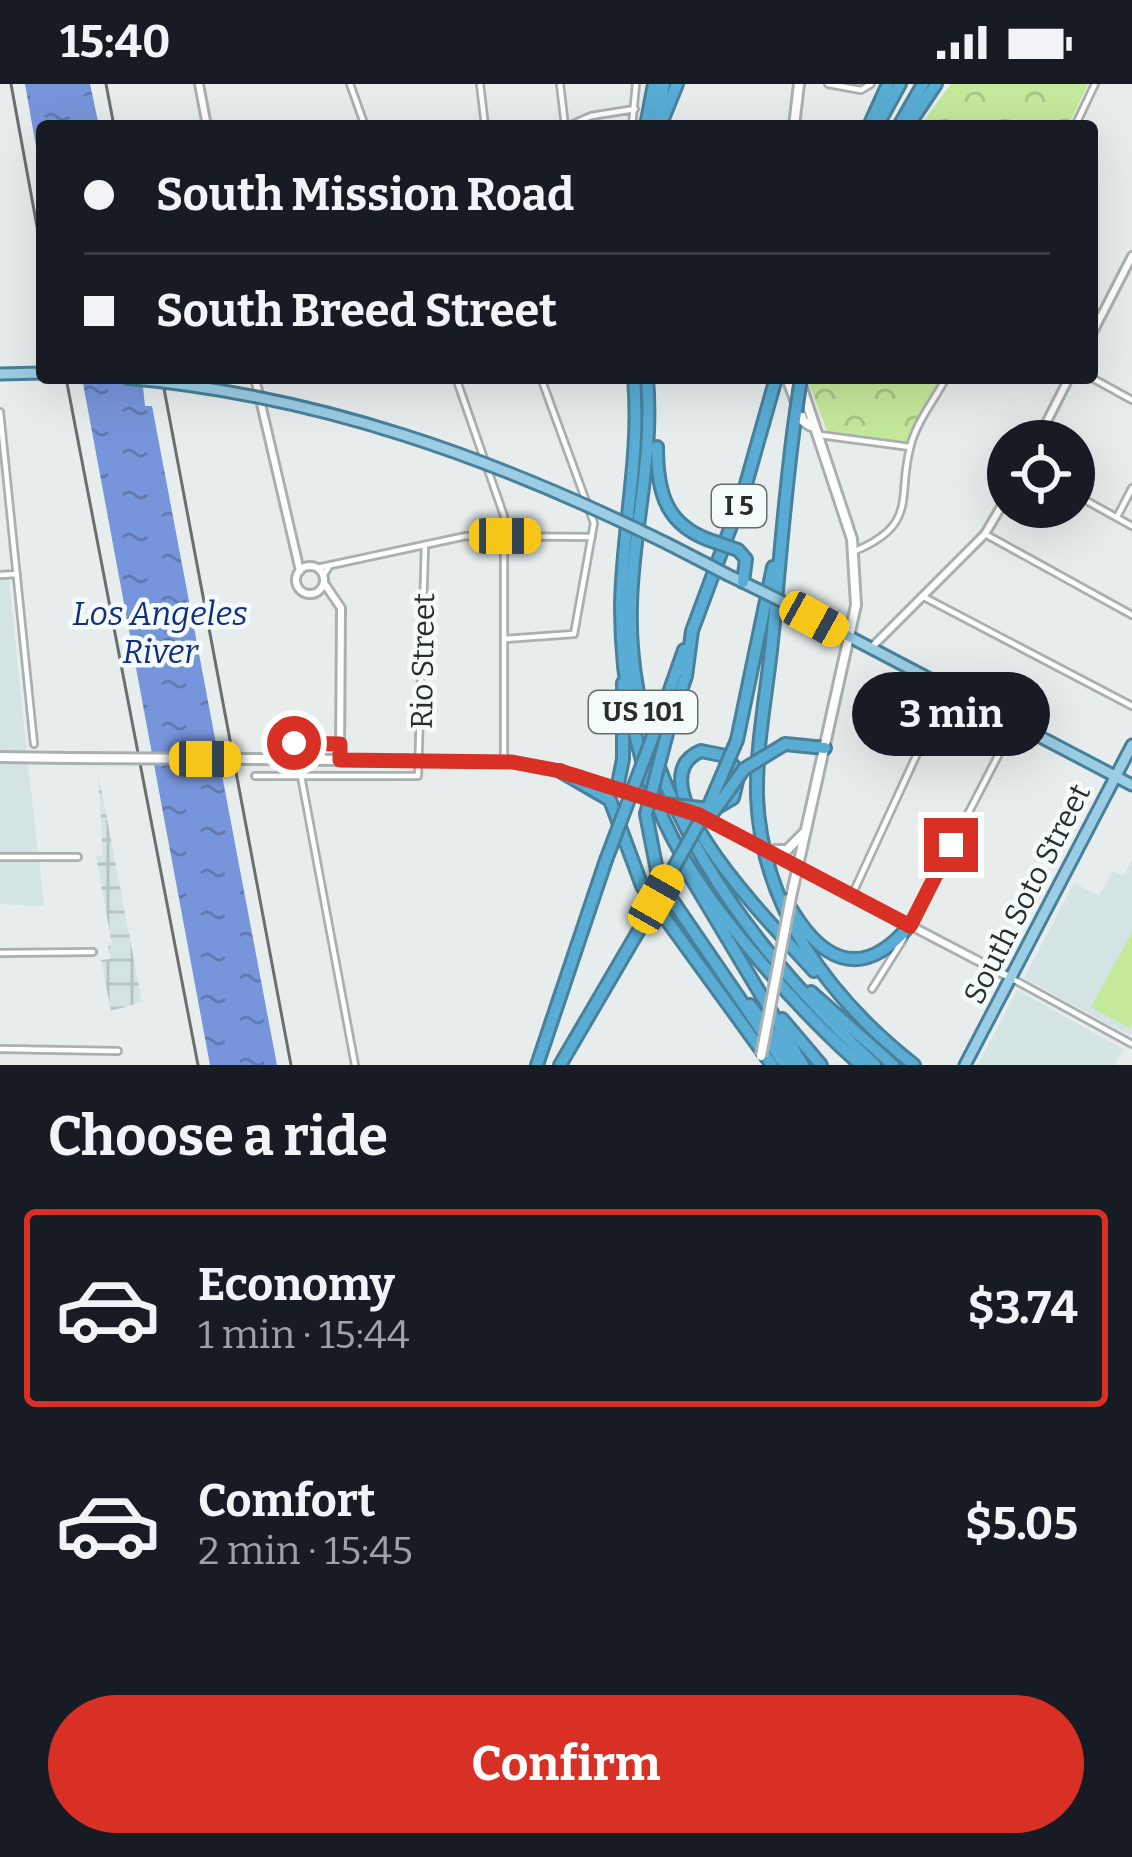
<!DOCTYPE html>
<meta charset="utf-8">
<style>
body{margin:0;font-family:Bitter,serif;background:#20242c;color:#f1f3f6;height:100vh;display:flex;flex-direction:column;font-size:45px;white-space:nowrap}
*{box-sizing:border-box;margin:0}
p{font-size:39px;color:#9ea1a6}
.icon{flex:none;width:66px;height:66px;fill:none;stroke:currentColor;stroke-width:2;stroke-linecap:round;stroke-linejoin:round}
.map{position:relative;height:981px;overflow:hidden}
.drawer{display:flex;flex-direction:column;background:#171b24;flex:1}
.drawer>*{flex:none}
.banner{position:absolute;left:36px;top:36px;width:1062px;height:264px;border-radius:12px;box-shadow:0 12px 48px #0002;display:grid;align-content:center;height:264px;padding:0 48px;background:#171b24}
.fabs{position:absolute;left:987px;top:336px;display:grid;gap:24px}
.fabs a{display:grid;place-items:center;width:108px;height:108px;border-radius:50%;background:#171b24;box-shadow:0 12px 48px #0002;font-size:60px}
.end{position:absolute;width:54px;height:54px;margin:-27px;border:15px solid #d93025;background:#fff;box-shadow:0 0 0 6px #fff}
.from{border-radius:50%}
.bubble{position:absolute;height:84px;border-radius:42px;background:#171b24;box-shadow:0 12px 48px #0002;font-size:39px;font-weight:700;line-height:84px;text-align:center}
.car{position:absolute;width:36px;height:72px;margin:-36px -18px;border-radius:15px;box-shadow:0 0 9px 3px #0007;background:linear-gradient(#f5c518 24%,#345 0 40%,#f5c518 0 76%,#345 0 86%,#f5c518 0)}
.banner b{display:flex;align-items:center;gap:42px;height:114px;font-size:45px}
.banner b+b{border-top:3px solid #363941}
.banner i{width:30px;height:30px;background:#f1f3f6}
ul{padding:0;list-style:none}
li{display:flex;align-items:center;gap:36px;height:198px;margin:0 24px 18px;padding:0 24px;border:6px solid transparent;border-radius:12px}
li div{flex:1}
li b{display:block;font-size:45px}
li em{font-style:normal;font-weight:700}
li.current{border-color:#d93025}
li>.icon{width:108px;height:108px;stroke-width:1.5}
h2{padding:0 48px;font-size:54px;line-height:144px}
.primary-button{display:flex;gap:24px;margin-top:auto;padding:24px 48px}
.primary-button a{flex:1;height:138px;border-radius:72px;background:#d93025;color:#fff;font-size:48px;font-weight:700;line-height:138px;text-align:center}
.status{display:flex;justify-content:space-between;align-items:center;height:84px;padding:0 60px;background:#171b24;direction:ltr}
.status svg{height:33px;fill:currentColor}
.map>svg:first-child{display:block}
.built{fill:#d4e3e3}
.industrial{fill:url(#industrial-grid)}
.park{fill:url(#park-crowns)}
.pitch{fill:#c5e99b}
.water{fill:url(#water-ripples)}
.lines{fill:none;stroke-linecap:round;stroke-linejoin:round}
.minor-casing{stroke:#aab0b0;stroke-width:10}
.tertiary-casing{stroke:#aab0b0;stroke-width:12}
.secondary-casing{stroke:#aab0b0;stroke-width:14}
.primary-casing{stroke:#49809a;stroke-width:15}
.motorway-casing{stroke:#49809a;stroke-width:16}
.minor{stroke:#fff;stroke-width:4.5}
.tertiary{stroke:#fff;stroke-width:6}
.secondary{stroke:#fff;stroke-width:8}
.primary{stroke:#9bcde5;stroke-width:9}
.motorway{stroke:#59acd4;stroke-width:10}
.rail{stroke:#6a6e6e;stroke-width:3}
.secondary-bridge-casing{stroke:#aab0b0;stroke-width:14;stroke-linecap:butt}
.primary-bridge-casing{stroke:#49809a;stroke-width:15;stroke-linecap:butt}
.motorway-bridge-casing{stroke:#49809a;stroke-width:16;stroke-linecap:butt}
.secondary-bridge{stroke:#fff;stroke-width:8}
.primary-bridge{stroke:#9bcde5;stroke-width:9}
.motorway-bridge{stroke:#59acd4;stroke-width:10}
.route{stroke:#d93025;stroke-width:15}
.labels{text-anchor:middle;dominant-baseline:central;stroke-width:9;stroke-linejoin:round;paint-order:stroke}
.shield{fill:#f4fbfb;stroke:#676b6b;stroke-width:3}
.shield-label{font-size:27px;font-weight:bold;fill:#2a2d2d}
.street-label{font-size:30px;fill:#2a2d2d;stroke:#f4fbfb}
.water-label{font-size:33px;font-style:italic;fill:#152e7f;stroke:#f4fbfb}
</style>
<div class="status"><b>15:40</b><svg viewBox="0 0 49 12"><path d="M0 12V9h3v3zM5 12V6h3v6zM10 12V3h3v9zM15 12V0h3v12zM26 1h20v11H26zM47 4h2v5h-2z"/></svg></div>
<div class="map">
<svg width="1132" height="981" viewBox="0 0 1132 981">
<defs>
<pattern id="industrial-grid" width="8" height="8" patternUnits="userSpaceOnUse" patternTransform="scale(3)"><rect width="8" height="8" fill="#d4e3e3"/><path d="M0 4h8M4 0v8" fill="none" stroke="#b6c3c3"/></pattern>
<pattern id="park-crowns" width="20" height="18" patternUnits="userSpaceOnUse" patternTransform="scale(3)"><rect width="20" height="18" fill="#c5e99b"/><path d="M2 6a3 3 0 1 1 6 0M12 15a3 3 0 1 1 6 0" fill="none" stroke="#a9c886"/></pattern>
<pattern id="water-ripples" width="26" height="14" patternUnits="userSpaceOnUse" patternTransform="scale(3)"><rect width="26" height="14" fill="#7795db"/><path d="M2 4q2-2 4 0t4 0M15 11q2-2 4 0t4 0" fill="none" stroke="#627ab2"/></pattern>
</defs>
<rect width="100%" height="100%" fill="#e7eded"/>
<path class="built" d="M9,494l17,168 18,160 -44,-2v-325z
M1132,776v171l-2,5 -106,-58 50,-95 25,13 14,-25 10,5z
M1017,906l106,59 -8,16h-137z"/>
<path class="industrial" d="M98,688l44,230 -31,9 -10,-51 10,-1 -3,-13 4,-2 -16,-88 7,-1z"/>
<path class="park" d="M951,0h137l-20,42h-148z
M807,294h133l-33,64 -80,-11z"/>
<path class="pitch" d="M1132,848v90l-3,6 -38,-21z"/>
<path class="water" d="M25,0h65l9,42h-57v55z
M82,294h60l3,28h7l125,659h-67z"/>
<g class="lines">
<defs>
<path id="minor" d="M350,0l15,42
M480,0l5,42
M560,0l5,42
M828,0l33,6 10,-6
M568,42l23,-10 44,-7
M632,42l4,-42
M1075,42l20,-42
M456,294l48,138v246
M1092,294l40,22
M0,328l34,332
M820,351l90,12
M1074,410l58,32
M1117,433l15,-29
M985,450l147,81
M855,467c64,-27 42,-54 55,-103 5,-24 25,-49 36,-70
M317,484l149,-32 126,1
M0,491l17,-1
M323,492l7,-11
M922,512l210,110
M504,555l70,-5 20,-111 -53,-145
M286,659l54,1
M255,692h163l7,-231
M301,692l54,289
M0,773h78
M852,811l95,-206
M912,838l102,-197
M0,869l93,-1
M1011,894l121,66
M872,905l32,-51
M0,965l118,2"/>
<path id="tertiary" d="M199,0l8,42
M1092,250l40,-78
M255,294l45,193
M1037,357l32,-63
M296 496a14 14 0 1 1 28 0a14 14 0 1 1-28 0Z
M324,499l17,25 -1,152
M871,564l114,-114 23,-39
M798,783l213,111"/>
<path id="secondary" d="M794,42l5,-42
M787,294l16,43 8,5
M0,673l68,1
M251,675l263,3 46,9
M575,691l67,22
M705,735l52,26
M775,766h12l18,-18
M776,771l22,12
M791,813l65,-292 -4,-66 -50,-151"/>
<path id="primary" d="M0,290l42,-1
M668,460l37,19
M728,491l33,16
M785,519l347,182
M965,981l167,-320"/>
<path id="motorway" d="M657,39l7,-39
M646,42l8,-42
M660,42l17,-42
M869,42l19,-42
M877,42l23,-42
M899,42l24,-42
M908,42l28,-42
M634,294c7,78 -12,152 -13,229 0,76 16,164 52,232 38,72 126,172 188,226
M647,294c7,83 -14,147 -16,226 -6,183 117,343 244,461
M796,328c-11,75 -16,153 -24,229 -5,50 -16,104 -15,155 4,111 72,202 157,269
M657,363c0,48 10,80 58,95
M738,466l8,9 -3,23
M664,623l20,-57
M669,642l17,-50 6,-45 52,-140 32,-113
M737,656l36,-173
M785,660l40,4
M560,687l50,29 32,86 130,179
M617,705l6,-30v-76
M714,725l19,-11 6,-25 -13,-17 -25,-5c-75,31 85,188 113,220
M646,730l13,67 126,184
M681,777l122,204
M786,816c32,59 74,85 124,25
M811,908l82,73
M750,921l44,57
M782,935l39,46
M537,981l69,-205
M560,981l79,-135"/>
</defs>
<use href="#minor" class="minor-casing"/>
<use href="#tertiary" class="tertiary-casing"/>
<use href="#secondary" class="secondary-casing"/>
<use href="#primary" class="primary-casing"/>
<use href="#motorway" class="motorway-casing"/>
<use href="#minor" class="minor"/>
<use href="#tertiary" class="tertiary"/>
<use href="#secondary" class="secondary"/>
<use href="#primary" class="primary"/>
<use href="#motorway" class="motorway"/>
<path class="rail" d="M11,0l31,170
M106,0l8,42
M66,294l132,687
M162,294l129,687"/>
<defs>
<path id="secondary-bridge" d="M68,674l183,1
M757,761l19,10
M761,972l30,-159"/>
<path id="primary-bridge" d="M124,294c195,17 370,80 544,166
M705,479l23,12
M761,507l24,12"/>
<path id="motorway-bridge" d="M796,328l5,-34
M715,458l23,8
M665,720l45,5
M646,730l23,-88
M707,737l37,-52 41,-25
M606,776l58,-153
M639,846l71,-127 27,-63"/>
</defs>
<use href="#secondary-bridge" class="secondary-bridge-casing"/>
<use href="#primary-bridge" class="primary-bridge-casing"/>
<use href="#motorway-bridge" class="motorway-bridge-casing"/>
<use href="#secondary-bridge" class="secondary-bridge"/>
<use href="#primary-bridge" class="primary-bridge"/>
<use href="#motorway-bridge" class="motorway-bridge"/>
</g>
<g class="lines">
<path class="route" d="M294,659l46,1v16l172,2 48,9 139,44 211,111 41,-81"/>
</g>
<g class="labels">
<g class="shield">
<rect x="712" y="401" width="54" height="42" rx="9"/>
<rect x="589" y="607" width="108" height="42" rx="9"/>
</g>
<g class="shield-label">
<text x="739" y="422">I 5</text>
<text x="643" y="628">US 101</text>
</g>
<g class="street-label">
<text transform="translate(423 577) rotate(-89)">Rio Street</text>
<text transform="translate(1027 810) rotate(-63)">South Soto Street</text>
</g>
<g class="water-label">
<text x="160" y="530">Los Angeles<tspan x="160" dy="38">River</tspan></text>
</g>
</g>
</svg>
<div class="fabs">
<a><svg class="icon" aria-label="locate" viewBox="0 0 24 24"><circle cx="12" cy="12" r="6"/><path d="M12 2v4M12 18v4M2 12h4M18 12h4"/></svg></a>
</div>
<i class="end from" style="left:294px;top:659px"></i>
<i class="end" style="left:951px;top:761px"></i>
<div class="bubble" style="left:852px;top:588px;width:198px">3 min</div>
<i class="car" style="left:505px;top:452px;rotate:90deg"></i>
<i class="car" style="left:814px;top:535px;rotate:119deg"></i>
<i class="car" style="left:205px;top:675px;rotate:90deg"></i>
<i class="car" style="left:656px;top:815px;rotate:30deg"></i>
<div class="banner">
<b><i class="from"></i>South Mission Road</b>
<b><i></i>South Breed Street</b>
</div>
</div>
<section class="drawer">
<h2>Choose a ride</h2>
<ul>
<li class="current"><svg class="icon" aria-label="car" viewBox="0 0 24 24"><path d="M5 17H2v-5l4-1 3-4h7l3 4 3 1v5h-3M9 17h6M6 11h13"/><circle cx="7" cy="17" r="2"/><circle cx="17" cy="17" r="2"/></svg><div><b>Economy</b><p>1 min · 15:44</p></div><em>$3.74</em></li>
<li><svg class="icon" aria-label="car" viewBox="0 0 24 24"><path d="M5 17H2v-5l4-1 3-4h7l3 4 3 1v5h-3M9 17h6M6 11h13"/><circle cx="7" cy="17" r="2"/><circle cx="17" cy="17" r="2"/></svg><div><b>Comfort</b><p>2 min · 15:45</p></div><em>$5.05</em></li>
</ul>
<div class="primary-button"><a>Confirm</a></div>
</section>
